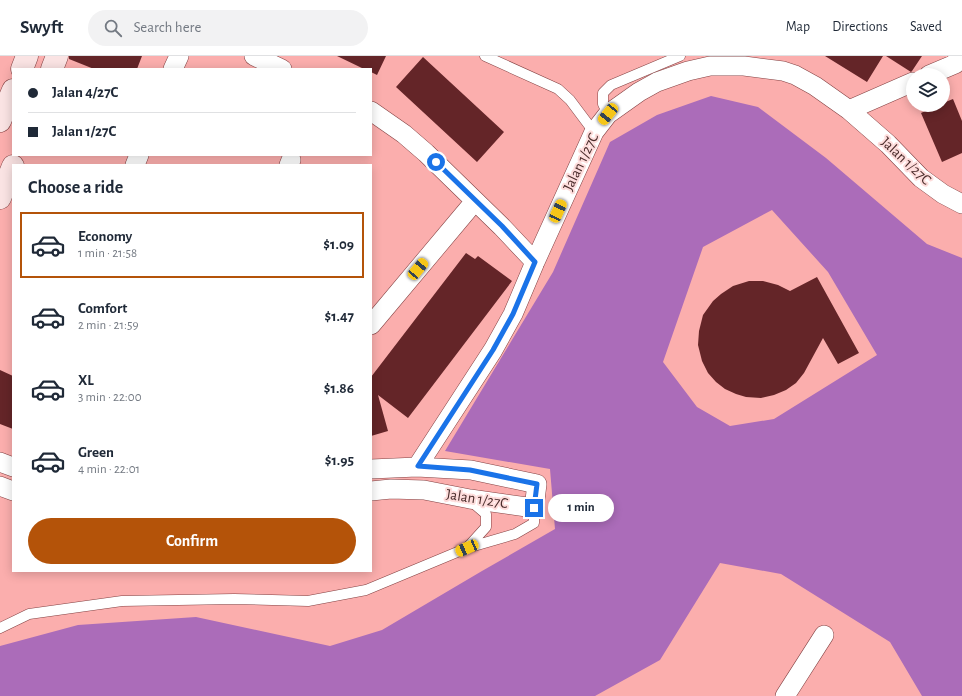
<!DOCTYPE html>
<meta charset="utf-8">
<style>
body{margin:0;font-family:"Alegreya Sans",sans-serif;background:#f2f2f3;color:#1f2937;height:100vh;display:flex;flex-direction:column;font-size:15px;white-space:nowrap}
*{box-sizing:border-box;margin:0}
p{font-size:13px;color:#747a83}
.icon{flex:none;width:22px;height:22px;fill:none;stroke:currentColor;stroke-width:2;stroke-linecap:round;stroke-linejoin:round}
.map{position:relative;flex:1;overflow:hidden}
.side{position:absolute;left:12px;top:108px;width:360px;height:408px;display:flex;flex-direction:column;background:#fff;border-radius:0px;box-shadow:0 2px 10px #0003}
.side>*{flex:none}
.banner{position:absolute;left:12px;top:12px;width:360px;height:88px;border-radius:0px;box-shadow:0 2px 10px #0003;display:grid;align-content:center;height:88px;padding:0 16px;background:#fff}
.tools{position:absolute;left:906px;top:12px;display:grid;gap:8px}
.tools a{display:grid;place-items:center;width:44px;height:44px;border-radius:50%;background:#fff;box-shadow:0 2px 10px #0003;font-size:20px}
.end{position:absolute;width:18px;height:18px;margin:-9px;border:5px solid #1a73e8;background:#fff;box-shadow:0 0 0 2px #fff}
.from{border-radius:50%}
.bubble{position:absolute;height:28px;border-radius:14px;background:#fff;box-shadow:0 2px 10px #0003;font-size:13px;font-weight:600;line-height:28px;text-align:center}
.car{position:absolute;width:12px;height:24px;margin:-12px -6px;border-radius:5px;box-shadow:0 0 3px 1px #0007;background:linear-gradient(#f5c518 24%,#345 0 40%,#f5c518 0 76%,#345 0 86%,#f5c518 0)}
.banner b{display:flex;align-items:center;gap:14px;height:38px;font-size:15px}
.banner b+b{border-top:1px solid #e0e1e3}
.banner i{width:10px;height:10px;background:#1f2937}
ul{padding:0;list-style:none}
li{display:flex;align-items:center;gap:12px;height:66px;margin:0 8px 6px;padding:0 8px;border:2px solid transparent;border-radius:0px}
li div{flex:1}
li b{display:block;font-size:15px}
li em{font-style:normal;font-weight:600}
li.active{border-color:#b45309}
li>.icon{width:36px;height:36px;stroke-width:1.5}
h2{padding:0 16px;font-size:18px;line-height:48px}
.button{display:flex;gap:8px;margin-top:auto;padding:8px 16px}
.button a{flex:1;height:46px;border-radius:24px;background:#b45309;color:#fff;font-size:16px;font-weight:600;line-height:46px;text-align:center}
header{display:flex;align-items:center;gap:24px;box-sizing:border-box;height:56px;padding:0 20px;background:#fff;border-bottom:1px solid #e0e1e3}
header strong{font-size:19px}
nav{display:flex;gap:22px;margin-inline-start:auto;font-size:14px}
.search{width:280px;height:36px;background:#f2f2f3;display:flex;align-items:center;gap:10px;box-sizing:border-box;padding:0 14px;border-radius:22px;color:#747a83;font-size:15px}
.map>svg:first-child{display:block}
.forest{fill:#ab6cb9;fill-rule:evenodd}
.building{fill:#642528}
.lines{fill:none;stroke-linecap:round;stroke-linejoin:round}
.service-casing{stroke:#834142;stroke-width:11}
.minor-casing{stroke:#834142;stroke-width:20}
.secondary-casing{stroke:#834142;stroke-width:23}
.service{stroke:#fff;stroke-width:10}
.minor{stroke:#fff;stroke-width:19}
.secondary{stroke:#fae3e3;stroke-width:22}
.route{stroke:#1a73e8;stroke-width:5}
.labels{text-anchor:middle;dominant-baseline:central;stroke-width:4;stroke-linejoin:round;paint-order:stroke}
.street-label{font-size:15px;fill:#4a2c2b;stroke:#fedddc}
</style>
<header>
<strong>Swyft</strong>
<div class="search"><svg class="icon" aria-label="search" viewBox="0 0 24 24"><circle cx="10" cy="10" r="6"/><path d="M15 15l6 6"/></svg>Search here</div>
<nav><a>Map</a><a>Directions</a><a>Saved</a></nav>
</header>
<div class="map">
<svg width="962" height="640" viewBox="0 0 962 640">
<rect width="100%" height="100%" fill="#fbaead"/>
<path class="forest" d="M711,40l47,11 68,51 101,86 35,14v438h-40l-32,-54 -109,-68 -61,-11 -60,97 -65,36h-595v-50l78,-21 118,-8 134,29 52,-16 100,-59 73,-42 -5,-60 -105,-18 108,-179 57,-130 47,-27zM772,154l56,62 49,83 -103,64 -44,7 -33,-19 -34,-45 40,-115z"/>
<path class="building" d="M69,0h73l-5,13h-43l-25,-10z
M337,0h49l-9,19 -6,-3v-3h-7z
M825,0h58l-16,26z
M886,0h36l-10,15 -1,1z
M423,1l81,75 -27,30 -81,-75z
M953,43l9,22v32l-20,9 -21,-49 17,-8h5v-2z
M466,197l9,6 3,-3 34,25 -104,137 -30,-23 10,36 -17,5v-59z
M817,221l42,76 -21,11 -15,-26 -19,35 -8,10 -10,7 -12,5 -13,3 -15,-1 -10,-3 -11,-5 -9,-7 -8,-9 -6,-12 -4,-16 1,-14 4,-16 10,-14 8,-7 12,-8 16,-5h14l15,4 12,6z
M0,314l13,6v53l-13,-5z"/>
<g class="lines">
<defs>
<path id="service" d="M485,0l73,33 12,11 24,32
M608,58l-5,-10v-11l8,-8 69,-29
M467,492l19,-21v-13l-14,-12
M0,572l29,-14 93,-13 112,-2 74,2 58,-11 101,-42 48,-14 19,-11v-15"/>
<path id="minor" d="M254,0l28,13
M173,13l6,-13
M929,19l26,-11 3,-6v-2
M849,54l64,-28
M371,55l33,23 22,19 76,74 33,35
M135,109l4,-10
M289,109l2,-5
M371,269l104,-124
M0,406l13,5
M417,411l76,-117 20,-36 22,-52 59,-130 14,-18 31,-22 18,-10 31,-11 22,-5h34l39,5 12,4 20,11 34,24 39,34 33,34 22,16 19,10
M371,413l46,-2 54,3 66,14 -3,24 -64,-9 -46,-9 -33,-1 -20,2
M0,430l13,5
M785,640l39,-61"/>
<path id="secondary" d="M22,13l5,-13
M52,13l5,-13
M0,65l13,-31
M0,142l13,-32"/>
</defs>
<use href="#service" class="service-casing"/>
<use href="#minor" class="minor-casing"/>
<use href="#secondary" class="secondary-casing"/>
<use href="#service" class="service"/>
<use href="#minor" class="minor"/>
<use href="#secondary" class="secondary"/>
</g>
<g class="lines">
<path class="route" d="M436,106l66,64 33,36 -22,52 -20,36 -75,116 52,4 67,14 -3,24"/>
</g>
<g class="labels">
<g class="street-label">
<text transform="translate(906 105) rotate(43)">Jalan 1/27C</text>
<text transform="translate(581 106) rotate(-64)">Jalan 1/27C</text>
<text transform="translate(477 443) rotate(9)">Jalan 1/27C</text>
</g>
</g>
</svg>
<div class="tools">
<a><svg class="icon" aria-label="layers" viewBox="0 0 24 24"><path d="M12 4l9 5-9 5-9-5zM3 14l9 5 9-5"/></svg></a>
</div>
<i class="end from" style="left:436px;top:106px"></i>
<i class="end" style="left:534px;top:452px"></i>
<div class="bubble" style="left:548px;top:438px;width:66px">1 min</div>
<i class="car" style="left:608px;top:58px;rotate:219deg"></i>
<i class="car" style="left:558px;top:155px;rotate:25deg"></i>
<i class="car" style="left:418px;top:213px;rotate:40deg"></i>
<i class="car" style="left:467px;top:492px;rotate:247deg"></i>
<div class="banner">
<b><i class="from"></i>Jalan 4/27C</b>
<b><i></i>Jalan 1/27C</b>
</div>
<section class="side">
<h2>Choose a ride</h2>
<ul>
<li class="active"><svg class="icon" aria-label="car" viewBox="0 0 24 24"><path d="M5 17H2v-5l4-1 3-4h7l3 4 3 1v5h-3M9 17h6M6 11h13"/><circle cx="7" cy="17" r="2"/><circle cx="17" cy="17" r="2"/></svg><div><b>Economy</b><p>1 min · 21:58</p></div><em>$1.09</em></li>
<li><svg class="icon" aria-label="car" viewBox="0 0 24 24"><path d="M5 17H2v-5l4-1 3-4h7l3 4 3 1v5h-3M9 17h6M6 11h13"/><circle cx="7" cy="17" r="2"/><circle cx="17" cy="17" r="2"/></svg><div><b>Comfort</b><p>2 min · 21:59</p></div><em>$1.47</em></li>
<li><svg class="icon" aria-label="car" viewBox="0 0 24 24"><path d="M5 17H2v-5l4-1 3-4h7l3 4 3 1v5h-3M9 17h6M6 11h13"/><circle cx="7" cy="17" r="2"/><circle cx="17" cy="17" r="2"/></svg><div><b>XL</b><p>3 min · 22:00</p></div><em>$1.86</em></li>
<li><svg class="icon" aria-label="car" viewBox="0 0 24 24"><path d="M5 17H2v-5l4-1 3-4h7l3 4 3 1v5h-3M9 17h6M6 11h13"/><circle cx="7" cy="17" r="2"/><circle cx="17" cy="17" r="2"/></svg><div><b>Green</b><p>4 min · 22:01</p></div><em>$1.95</em></li>
</ul>
<div class="button"><a>Confirm</a></div>
</section>
</div>
